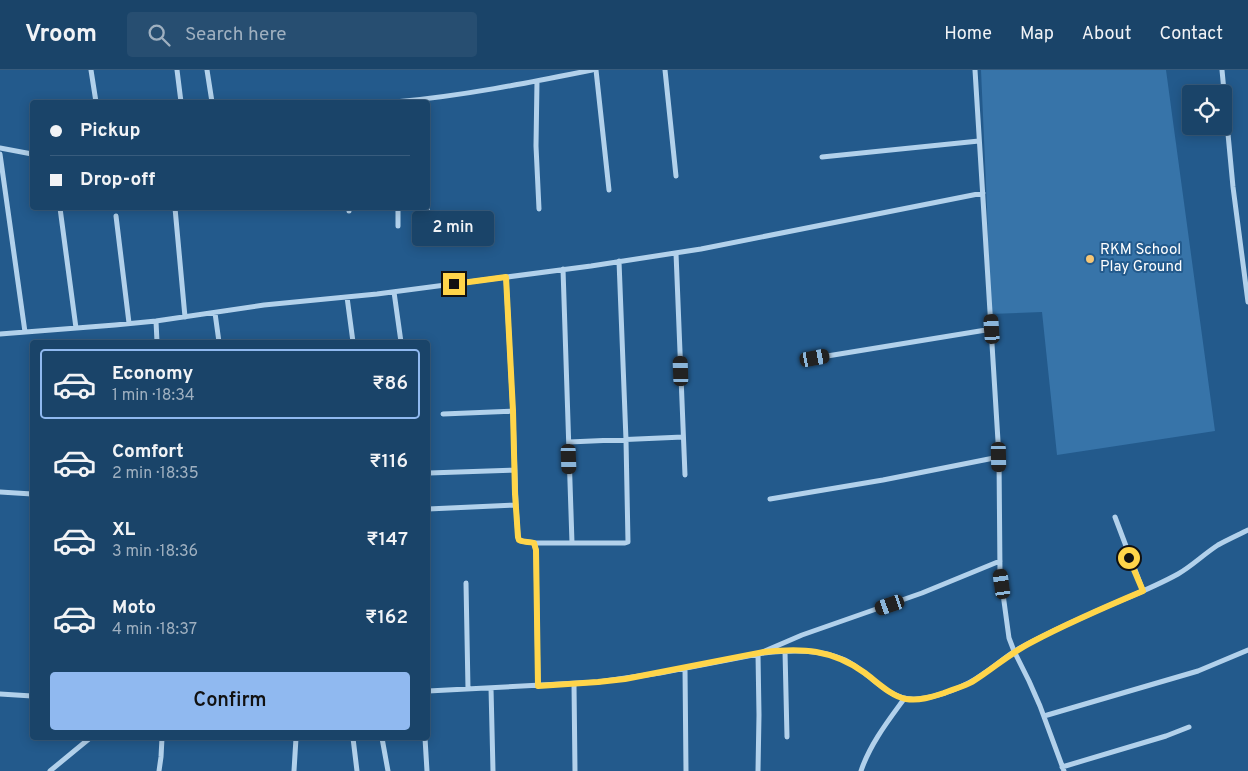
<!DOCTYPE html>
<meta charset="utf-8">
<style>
body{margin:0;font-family:Overpass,sans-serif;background:#274e71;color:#f1f3f6;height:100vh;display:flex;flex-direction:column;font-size:19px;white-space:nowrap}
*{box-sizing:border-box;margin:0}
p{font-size:16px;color:#9fb0c0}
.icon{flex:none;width:28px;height:28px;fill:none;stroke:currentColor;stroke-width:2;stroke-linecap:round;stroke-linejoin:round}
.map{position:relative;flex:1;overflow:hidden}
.panel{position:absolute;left:30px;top:270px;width:400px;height:400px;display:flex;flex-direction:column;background:#1a4469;border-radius:5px;box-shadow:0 2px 12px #0003,0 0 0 1px #385c7d}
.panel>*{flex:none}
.banner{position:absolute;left:30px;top:30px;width:400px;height:110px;border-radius:5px;box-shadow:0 2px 12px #0003,0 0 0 1px #385c7d;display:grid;align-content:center;height:110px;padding:0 20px;background:#1a4469}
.fabs{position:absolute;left:1182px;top:15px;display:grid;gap:10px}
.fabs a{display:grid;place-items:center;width:50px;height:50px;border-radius:5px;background:#1a4469;box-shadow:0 2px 12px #0003,0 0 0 1px #385c7d;font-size:25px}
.end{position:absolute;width:22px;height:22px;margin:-11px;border:6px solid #ffd54a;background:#111;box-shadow:0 0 0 2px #111}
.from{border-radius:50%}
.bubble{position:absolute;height:35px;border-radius:5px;background:#1a4469;box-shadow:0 2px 12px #0003,0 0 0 1px #385c7d;font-size:16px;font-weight:600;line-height:35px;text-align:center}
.car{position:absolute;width:15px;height:30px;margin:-15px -8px;border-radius:6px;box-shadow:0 0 4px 1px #0007;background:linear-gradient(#222 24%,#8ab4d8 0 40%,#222 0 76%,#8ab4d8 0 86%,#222 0)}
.banner b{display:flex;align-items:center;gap:18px;height:48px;font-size:19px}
.banner b+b{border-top:1px solid #385c7d}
.banner i{width:12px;height:12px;background:#f1f3f6}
ul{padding:9px 0 0;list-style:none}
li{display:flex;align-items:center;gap:15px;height:70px;margin:0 10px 8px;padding:0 10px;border:2px solid transparent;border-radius:5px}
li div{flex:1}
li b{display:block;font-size:19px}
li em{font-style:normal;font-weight:600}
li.on{border-color:#90b9f0}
li>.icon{width:45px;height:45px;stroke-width:1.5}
.cta{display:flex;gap:10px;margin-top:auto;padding:10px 20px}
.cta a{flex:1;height:58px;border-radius:5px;background:#90b9f0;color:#111;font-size:20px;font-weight:600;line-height:58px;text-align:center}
header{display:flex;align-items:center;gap:30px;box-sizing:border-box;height:70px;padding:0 25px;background:#1a4469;border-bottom:1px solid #385c7d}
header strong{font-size:24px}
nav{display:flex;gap:28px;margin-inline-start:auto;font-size:18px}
.search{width:350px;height:45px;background:#274e71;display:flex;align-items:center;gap:12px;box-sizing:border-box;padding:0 18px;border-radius:5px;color:#9fb0c0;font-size:19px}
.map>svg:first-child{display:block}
.green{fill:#3774a9}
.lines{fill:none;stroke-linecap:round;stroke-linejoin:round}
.minor{stroke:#b2d1eb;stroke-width:5}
.route{stroke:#ffd54a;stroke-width:6}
.poi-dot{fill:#f6c675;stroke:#235a8c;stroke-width:2}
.labels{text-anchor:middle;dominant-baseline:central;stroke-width:4;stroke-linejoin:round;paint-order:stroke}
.poi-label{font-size:15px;fill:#fff;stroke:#235a8c;text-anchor:start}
</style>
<header>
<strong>Vroom</strong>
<div class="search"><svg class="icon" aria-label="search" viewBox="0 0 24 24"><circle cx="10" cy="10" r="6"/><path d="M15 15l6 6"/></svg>Search here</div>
<nav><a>Home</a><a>Map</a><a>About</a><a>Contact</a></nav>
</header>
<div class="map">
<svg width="1248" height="701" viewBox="0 0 1248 701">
<rect width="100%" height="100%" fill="#235a8c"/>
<path class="green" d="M981,0h185l49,361 -158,24 -15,-143 -52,2 -3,-107z"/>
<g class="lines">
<path class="minor" d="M91,0l5,32
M177,0l4,32
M207,0l5,32
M596,0l13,120
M665,0l11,106
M975,0l24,387 1,117 3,20 6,44 5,13 15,30 11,25 24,65
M1222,0l11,117 15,115
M537,11l-1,65 3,63
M395,32c67,-6 132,-19 197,-32
M0,78l32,6
M0,84l25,178
M822,87l157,-16
M60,138l16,120
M175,138l10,109
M349,138v3
M398,138v18
M427,138l1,4
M116,146l13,107
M676,183l9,222
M563,199l9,274
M506,207l7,137 3,91 2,32 1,3c5,3 10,1 15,3l2,7 2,136
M394,222l7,50
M347,227l6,45
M215,243l4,29
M156,251l1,21
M0,264l115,-9 41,-4 108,-16 113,-11 214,-28 110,-17 282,-56
M815,288l177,-29
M443,344l70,-3
M569,372l114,-5
M429,403l86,-3
M0,422l32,2
M770,429l113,-19 116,-23
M428,439l88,-4
M1115,447l28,74
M534,473h91l3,-1 -2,-102 -7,-179
M466,513l2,106
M785,581l2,86
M685,598l1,103
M574,614l1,87
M491,618l2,83
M428,621l170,-9 62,-9 104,-20c27,-3 56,-4 81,7 24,11 43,42 72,39 22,-2 48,-12 66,-25 13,-8 24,-19 37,-26 22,-12 45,-23 68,-33 30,-14 61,-25 90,-41 14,-8 26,-20 40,-29 9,-5 20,-10 30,-15
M0,624l32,2
M1044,646l154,-45 50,-21
M353,668l4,33
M382,668l6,33
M425,668l2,33
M1062,697l104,-31 23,-9
M50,701l40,-33
M159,701l2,-14 1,-19
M294,701l2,-33
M758,701l1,-56 -1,-61 44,-19 120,-42 78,-32
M861,701c9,-27 27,-50 43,-72"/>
</g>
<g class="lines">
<path class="route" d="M454,214l52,-7 7,134 2,83 3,43 1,3c5,3 10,1 15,3l2,7 2,136 60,-4 27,-3 139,-27c38,-4 68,-3 101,21 12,9 26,23 41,26 13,2 26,-2 38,-6 9,-4 19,-6 28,-11 21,-13 38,-29 60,-40 36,-19 73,-35 111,-51l-14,-33"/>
</g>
<circle class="poi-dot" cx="1090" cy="189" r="5"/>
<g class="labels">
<g class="poi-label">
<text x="1100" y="180">RKM School<tspan x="1100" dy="17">Play Ground</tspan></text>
</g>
</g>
</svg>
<div class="fabs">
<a><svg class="icon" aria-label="locate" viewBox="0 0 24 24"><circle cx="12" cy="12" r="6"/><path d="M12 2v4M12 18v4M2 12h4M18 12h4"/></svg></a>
</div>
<i class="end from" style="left:1129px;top:488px"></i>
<i class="end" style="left:454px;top:214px"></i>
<div class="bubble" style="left:412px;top:141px;width:82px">2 min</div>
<i class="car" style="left:992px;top:259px;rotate:356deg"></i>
<i class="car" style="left:815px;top:288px;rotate:80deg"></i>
<i class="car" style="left:681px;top:301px;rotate:358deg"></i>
<i class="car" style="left:999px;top:387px;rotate:179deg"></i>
<i class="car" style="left:569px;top:389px;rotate:178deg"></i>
<i class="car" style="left:1002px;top:514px;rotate:352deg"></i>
<i class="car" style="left:890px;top:535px;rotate:251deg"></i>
<div class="banner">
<b><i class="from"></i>Pickup</b>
<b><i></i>Drop-off</b>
</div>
<section class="panel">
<ul>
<li class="on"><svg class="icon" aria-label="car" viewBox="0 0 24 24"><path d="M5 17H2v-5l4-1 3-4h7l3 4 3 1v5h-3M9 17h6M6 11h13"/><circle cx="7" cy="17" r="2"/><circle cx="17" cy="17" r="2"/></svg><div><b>Economy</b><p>1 min · 18:34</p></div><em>₹86</em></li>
<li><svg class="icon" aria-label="car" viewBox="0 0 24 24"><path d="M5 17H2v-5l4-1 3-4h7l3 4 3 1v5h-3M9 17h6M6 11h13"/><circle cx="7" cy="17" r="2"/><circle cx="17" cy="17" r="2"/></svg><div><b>Comfort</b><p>2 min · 18:35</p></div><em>₹116</em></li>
<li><svg class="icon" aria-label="car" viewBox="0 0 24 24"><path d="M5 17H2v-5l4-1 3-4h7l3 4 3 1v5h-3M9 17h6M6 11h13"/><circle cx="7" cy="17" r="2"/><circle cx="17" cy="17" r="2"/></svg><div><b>XL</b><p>3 min · 18:36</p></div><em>₹147</em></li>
<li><svg class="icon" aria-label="car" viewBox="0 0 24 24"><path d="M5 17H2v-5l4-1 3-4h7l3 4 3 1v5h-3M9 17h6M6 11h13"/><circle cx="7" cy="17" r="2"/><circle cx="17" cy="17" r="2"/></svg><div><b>Moto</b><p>4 min · 18:37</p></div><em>₹162</em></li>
</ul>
<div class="cta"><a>Confirm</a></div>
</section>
</div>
